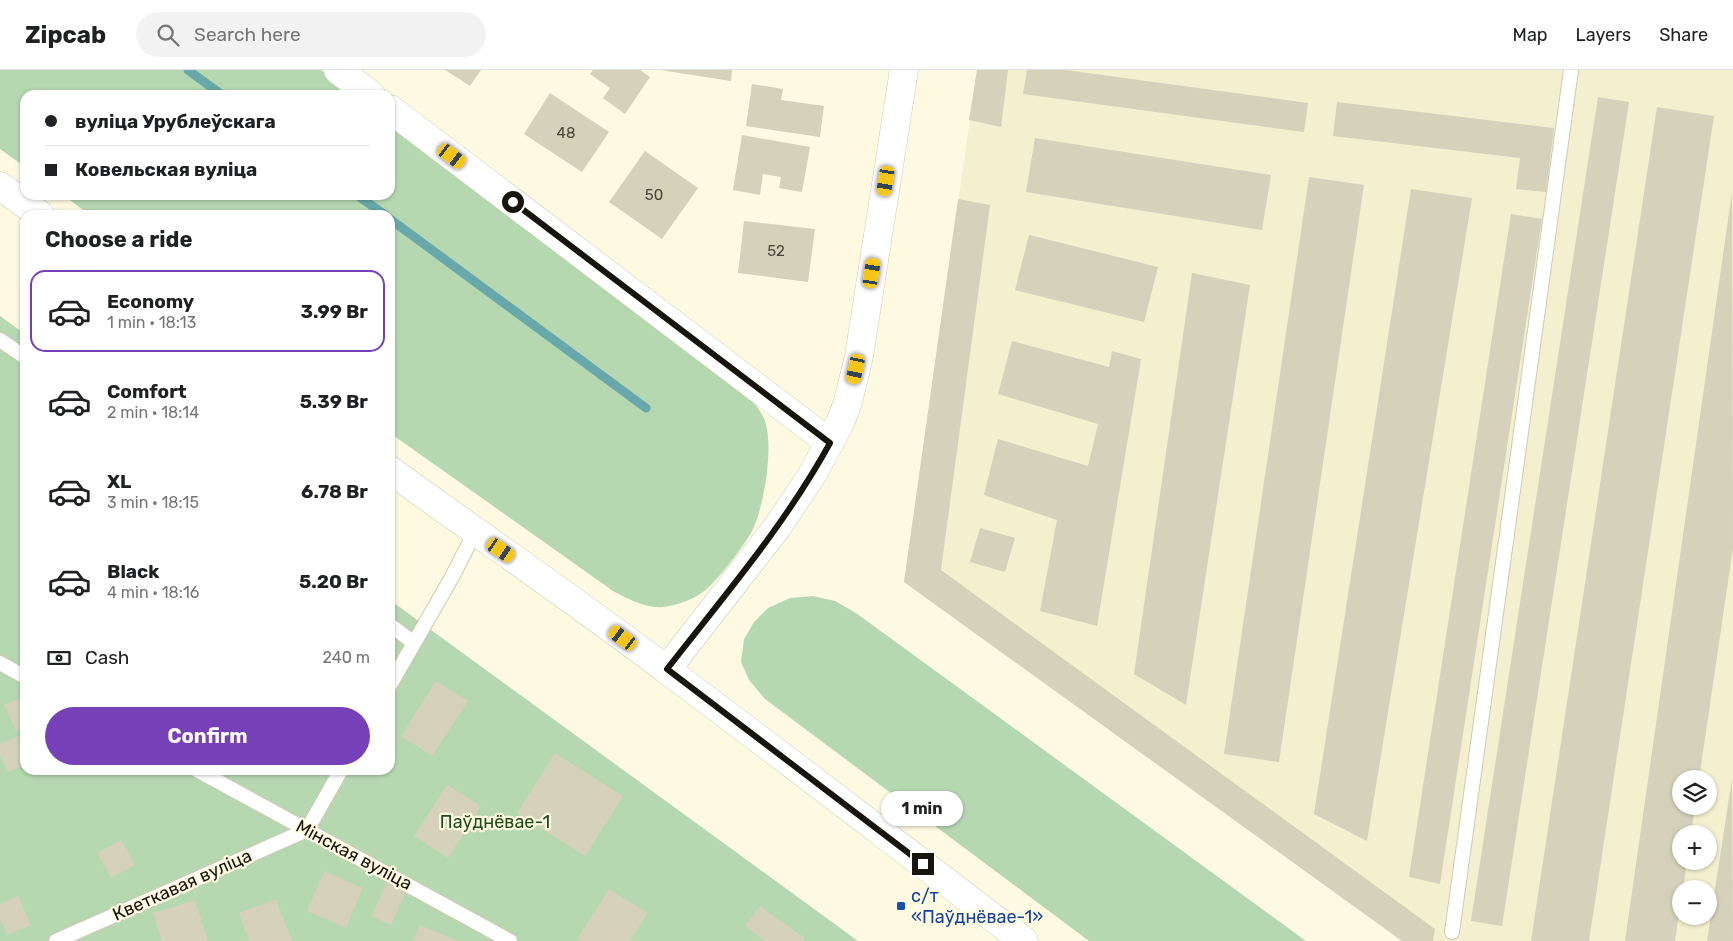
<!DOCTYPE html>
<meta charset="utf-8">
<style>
body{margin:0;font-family:Rubik,sans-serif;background:#f2f2f2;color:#202124;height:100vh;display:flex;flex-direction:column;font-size:19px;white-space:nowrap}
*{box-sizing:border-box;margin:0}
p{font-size:16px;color:#757577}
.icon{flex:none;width:28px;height:28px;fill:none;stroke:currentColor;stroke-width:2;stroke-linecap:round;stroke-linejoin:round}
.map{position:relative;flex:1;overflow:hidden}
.side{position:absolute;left:20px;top:140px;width:375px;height:565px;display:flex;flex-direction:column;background:#fff;border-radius:15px;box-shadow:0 1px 4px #0004}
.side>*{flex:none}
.top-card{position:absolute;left:20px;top:20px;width:375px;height:110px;border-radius:15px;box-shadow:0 1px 4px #0004;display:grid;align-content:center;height:110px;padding:0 25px;background:#fff}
.controls{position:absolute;left:1672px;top:700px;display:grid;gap:10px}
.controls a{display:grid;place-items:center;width:45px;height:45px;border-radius:50%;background:#fff;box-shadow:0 1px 4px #0004;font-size:25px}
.end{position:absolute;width:22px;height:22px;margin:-11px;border:6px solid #17150d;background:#fff;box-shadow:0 0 0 2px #fff}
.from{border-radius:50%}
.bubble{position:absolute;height:35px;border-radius:18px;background:#fff;box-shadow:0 1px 4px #0004;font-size:16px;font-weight:700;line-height:35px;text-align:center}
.car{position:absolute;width:15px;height:30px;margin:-15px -8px;border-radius:6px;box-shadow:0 0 4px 1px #0007;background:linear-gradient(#f5c518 24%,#345 0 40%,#f5c518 0 76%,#345 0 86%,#f5c518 0)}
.top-card b{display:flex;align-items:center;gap:18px;height:48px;font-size:19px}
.top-card b+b{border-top:1px solid #e0e0e0}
.top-card i{width:12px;height:12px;background:#202124}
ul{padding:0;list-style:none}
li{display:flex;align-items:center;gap:15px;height:82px;margin:0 10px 8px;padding:0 15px;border:2px solid transparent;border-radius:15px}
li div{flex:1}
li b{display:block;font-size:19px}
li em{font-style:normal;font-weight:700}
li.current{border-color:#7540b8}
li>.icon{width:45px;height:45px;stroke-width:1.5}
h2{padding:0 25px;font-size:22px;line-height:60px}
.pay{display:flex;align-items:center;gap:12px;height:55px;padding:0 25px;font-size:19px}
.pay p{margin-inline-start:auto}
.cta{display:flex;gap:10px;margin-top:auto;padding:10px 25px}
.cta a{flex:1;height:58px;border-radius:30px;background:#7540b8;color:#fff;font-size:20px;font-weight:700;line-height:58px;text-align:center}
header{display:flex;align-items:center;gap:30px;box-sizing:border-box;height:70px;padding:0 25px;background:#fff;border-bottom:1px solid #e0e0e0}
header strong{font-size:24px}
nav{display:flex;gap:28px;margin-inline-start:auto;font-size:18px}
.search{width:350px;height:45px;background:#f2f2f2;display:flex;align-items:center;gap:12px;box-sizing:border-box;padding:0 18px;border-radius:28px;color:#757577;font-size:19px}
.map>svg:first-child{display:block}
.built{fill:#f4efcf;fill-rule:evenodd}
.green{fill:#b6d8b1}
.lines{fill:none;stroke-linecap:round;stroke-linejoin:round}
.stream{stroke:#68a8ab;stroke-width:9}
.building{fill:#d5d1ba}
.lane-casing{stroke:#cecab3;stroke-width:16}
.street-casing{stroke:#cecab3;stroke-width:29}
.highway-casing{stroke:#cecab3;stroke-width:29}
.lane{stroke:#fff;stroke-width:14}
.street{stroke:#fff;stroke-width:28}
.highway{stroke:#fff;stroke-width:28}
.route{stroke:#17150d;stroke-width:6}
.transit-dot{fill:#1a4fb4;stroke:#fefae2;stroke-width:2}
.labels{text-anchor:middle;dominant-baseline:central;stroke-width:4.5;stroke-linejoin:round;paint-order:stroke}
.number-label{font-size:15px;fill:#464438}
.park-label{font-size:18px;fill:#1e4c17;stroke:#fefae2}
.street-label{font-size:18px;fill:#17150d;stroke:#fefae2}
.transit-label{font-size:18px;fill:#164399;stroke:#fefae2;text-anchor:start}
</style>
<header>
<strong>Zipcab</strong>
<div class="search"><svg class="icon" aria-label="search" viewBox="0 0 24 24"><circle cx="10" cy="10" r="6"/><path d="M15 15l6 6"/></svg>Search here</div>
<nav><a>Map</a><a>Layers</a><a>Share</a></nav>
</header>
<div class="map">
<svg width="1733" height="871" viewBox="0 0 1733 871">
<rect width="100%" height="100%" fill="#fefae2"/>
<path class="built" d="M977,0h756v871h-331l-498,-359zM1681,709h28v27h-28zM1681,764h28v27h-28zM1681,819h28v27h-28z"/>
<path class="green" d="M0,0h321l34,25h-330v72l-25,-18z
M390,51l351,265c8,11 19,22 24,35 9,26 -1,88 -14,112 -9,15 -35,50 -48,59 -11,8 -26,13 -39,15 -18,2 -36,-8 -51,-16l-223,-158v-218h-300l-27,-20h327z
M0,246l25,18v436h365v-170l468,341h-858z
M813,526l22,5 21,12 450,328h-217l-324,-242 -16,-19 -8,-18 3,-23 10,-17 14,-14 22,-10z"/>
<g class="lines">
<path class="stream" d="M188,0l34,25
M357,125l28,20
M390,149l256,189"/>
</g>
<path class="building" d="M445,0h36l-11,16z
M593,0h47l10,7 -25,37 -22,-16 7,-10 -20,-14z
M660,0h72l-1,11z
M977,0h31l-7,57 -32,-7z
M1027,0h38l243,33 -4,29 -281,-38z
M752,14l31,5 -2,11 43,6 -4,31 -74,-11z
M550,23l59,39 -27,40 -58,-38z
M1598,27l31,5 -127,824 -31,-5z
M1337,32l217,26 -8,64 -30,-3 4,-31 -187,-22z
M1657,37l57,9 -125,825h-58z
M742,65l68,12 -8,45 -23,-4 2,-11 -18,-3 -3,21 -27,-5z
M1035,68l236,37 -9,55 -236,-38z
M645,81l53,37 -36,51 -53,-37z
M1309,107l55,8 -85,577 -55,-8z
M1411,119l61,9 -105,643 -53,-27z
M1732,122l1,356 -34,231h-18v27h14l-4,28h-10v27h6l-4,28h-2v11l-6,41h-50z
M958,129l32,6 -49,365 494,359 -2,12h-31l-498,-359z
M1511,144l31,5 -102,665 -31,-7z
M744,151l71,8 -7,53 -70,-9z
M1029,165l129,32 -14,55 -129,-32z
M1192,203l58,12 -64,420 -52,-31z
M1012,271l97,26 3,-16 29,8 -44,267 -57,-15 17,-91 -73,-25 14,-56 90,27 10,-42 -100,-30z
M980,458l35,10 -10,34 -35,-10z
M436,611l32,20 -36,55 -31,-20z
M25,626v30l-9,5 -12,-26z
M23,664l2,4v27l-17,7 -8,-17v-11z
M555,683l68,43 -38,60 -68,-43z
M1732,709l1,162h-26z
M447,715l34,21 -33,52 -34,-22z
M121,770l14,25 -24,13 -14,-25z
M324,801l39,17 -17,40 -39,-17z
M387,812l19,9 -15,34 -20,-9z
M609,819l39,24 -18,28h-49l-4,-2z
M18,826l13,29 -24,10 -7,-16v-15z
M276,829l16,42h-43l-10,-28z
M195,830l13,41h-46l-9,-28z
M760,836l45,32 -2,3h-38l-20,-15z
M420,855l38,16h-45z"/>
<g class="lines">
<defs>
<path id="lane" d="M0,270l25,17
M390,555l24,18
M0,593l25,14
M390,615l62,-108 23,-45
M197,700l313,171
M1452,862l119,-862
M56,871l251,-111 34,-60"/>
<path id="street" d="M338,0l33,25
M390,39l440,334
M667,599l111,-143 34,-51 28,-52 8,-21 11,-46 45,-286"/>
<path id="highway" d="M0,116l40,29
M390,400c92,67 186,131 277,200 120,89 238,181 357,271"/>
</defs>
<use href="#lane" class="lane-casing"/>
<use href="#street" class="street-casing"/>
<use href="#highway" class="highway-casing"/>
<use href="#lane" class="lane"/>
<use href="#street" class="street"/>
<use href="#highway" class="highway"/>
</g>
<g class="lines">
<path class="route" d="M513,132l317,241c-45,82 -106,153 -163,226l256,195"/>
</g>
<rect class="transit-dot" x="896" y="831" width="10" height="10" rx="2.5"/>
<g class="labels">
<g class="number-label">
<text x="566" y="63">48</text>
<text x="654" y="125">50</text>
<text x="776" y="181">52</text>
</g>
<g class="park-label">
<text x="495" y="752">Паўднёвае-1</text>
</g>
<g class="street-label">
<text transform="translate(354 785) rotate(28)">Мінская вуліца</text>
<text transform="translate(182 815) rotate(-24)">Кветкавая вуліца</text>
</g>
<g class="transit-label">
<text x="911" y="826">с/т<tspan x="911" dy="21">«Паўднёвае-1»</tspan></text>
</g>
</g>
</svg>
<div class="controls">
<a><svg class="icon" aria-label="layers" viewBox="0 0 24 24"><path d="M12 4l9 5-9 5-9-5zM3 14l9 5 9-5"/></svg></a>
<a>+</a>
<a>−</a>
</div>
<i class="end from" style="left:513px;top:132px"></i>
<i class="end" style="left:923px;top:794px"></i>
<div class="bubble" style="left:881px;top:721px;width:82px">1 min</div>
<i class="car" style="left:452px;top:86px;rotate:127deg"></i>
<i class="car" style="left:886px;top:111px;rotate:189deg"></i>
<i class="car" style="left:872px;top:203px;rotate:9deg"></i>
<i class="car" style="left:856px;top:299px;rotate:192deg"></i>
<i class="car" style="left:501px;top:480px;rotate:124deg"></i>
<i class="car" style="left:623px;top:568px;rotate:306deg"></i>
<div class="top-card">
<b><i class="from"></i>вуліца Урублеўскага</b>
<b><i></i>Ковельская вуліца</b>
</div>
<section class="side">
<h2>Choose a ride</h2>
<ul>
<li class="current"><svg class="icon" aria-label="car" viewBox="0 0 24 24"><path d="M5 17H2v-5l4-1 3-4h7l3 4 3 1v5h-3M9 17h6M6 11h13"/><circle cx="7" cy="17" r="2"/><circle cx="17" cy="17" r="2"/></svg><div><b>Economy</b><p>1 min · 18:13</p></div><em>3.99 Br</em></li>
<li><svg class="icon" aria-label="car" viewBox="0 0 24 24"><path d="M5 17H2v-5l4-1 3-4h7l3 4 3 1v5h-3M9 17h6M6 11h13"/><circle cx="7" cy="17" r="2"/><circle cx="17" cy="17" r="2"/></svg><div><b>Comfort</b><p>2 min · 18:14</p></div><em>5.39 Br</em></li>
<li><svg class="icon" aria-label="car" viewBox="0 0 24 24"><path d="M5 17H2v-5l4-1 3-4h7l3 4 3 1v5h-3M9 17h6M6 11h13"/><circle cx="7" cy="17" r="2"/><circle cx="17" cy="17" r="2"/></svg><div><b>XL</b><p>3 min · 18:15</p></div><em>6.78 Br</em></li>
<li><svg class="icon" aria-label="car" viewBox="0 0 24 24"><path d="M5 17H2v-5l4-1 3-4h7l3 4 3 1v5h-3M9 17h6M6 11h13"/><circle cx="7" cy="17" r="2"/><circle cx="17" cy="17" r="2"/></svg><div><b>Black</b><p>4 min · 18:16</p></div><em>5.20 Br</em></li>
</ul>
<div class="pay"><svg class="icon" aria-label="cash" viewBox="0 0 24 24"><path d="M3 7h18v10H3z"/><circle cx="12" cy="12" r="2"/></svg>Cash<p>240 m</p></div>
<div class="cta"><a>Confirm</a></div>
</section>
</div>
